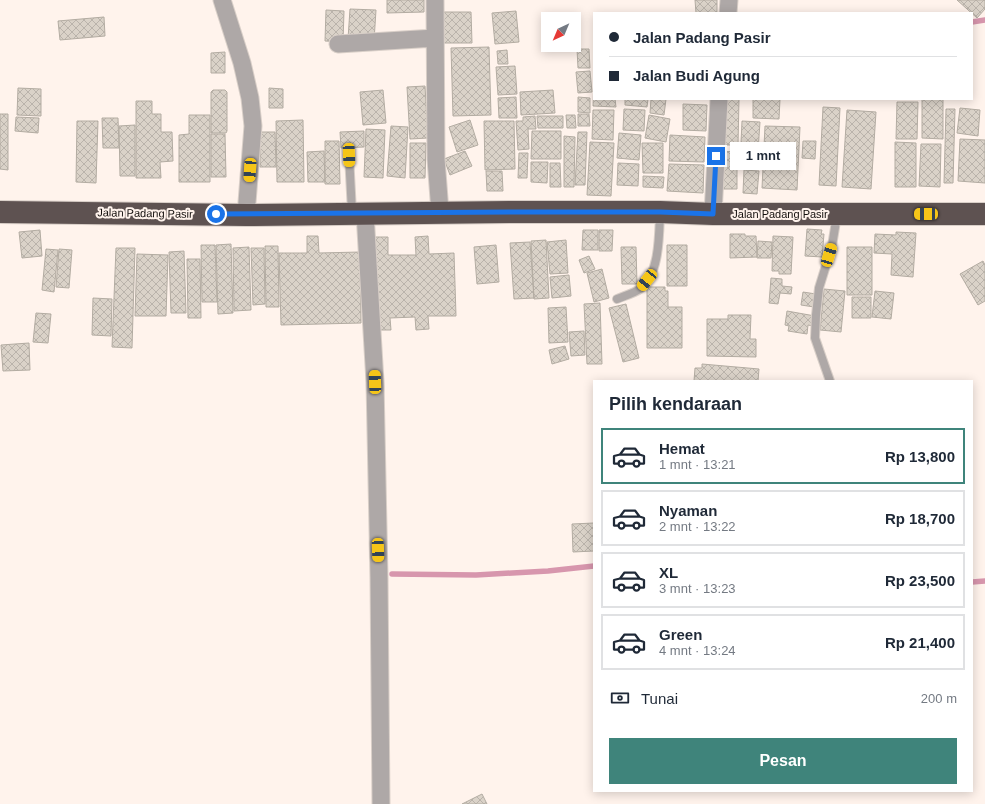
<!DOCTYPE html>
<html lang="id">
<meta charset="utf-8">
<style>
body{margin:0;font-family:Arial,sans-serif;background:#f2f2f3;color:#1f2937;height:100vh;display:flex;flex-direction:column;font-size:15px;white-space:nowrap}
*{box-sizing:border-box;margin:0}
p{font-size:13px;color:#747a83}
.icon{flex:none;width:22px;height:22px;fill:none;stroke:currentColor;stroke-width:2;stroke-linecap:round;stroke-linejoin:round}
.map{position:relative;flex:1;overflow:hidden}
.details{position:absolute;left:593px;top:380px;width:380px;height:412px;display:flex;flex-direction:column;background:#fff;border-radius:0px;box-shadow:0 2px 10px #0003}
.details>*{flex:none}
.guide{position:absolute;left:593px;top:12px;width:380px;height:88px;border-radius:0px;box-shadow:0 2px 10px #0003;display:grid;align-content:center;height:88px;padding:0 16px;background:#fff}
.needle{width:26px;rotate:224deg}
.fabs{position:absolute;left:541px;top:12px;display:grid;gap:8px}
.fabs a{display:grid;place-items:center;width:40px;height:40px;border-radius:0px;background:#fff;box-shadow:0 2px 10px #0003;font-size:20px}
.end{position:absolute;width:18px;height:18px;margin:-9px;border:5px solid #1a73e8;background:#fff;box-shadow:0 0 0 2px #fff}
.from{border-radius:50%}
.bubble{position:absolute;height:28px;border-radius:0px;background:#fff;box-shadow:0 2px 10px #0003;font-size:13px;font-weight:600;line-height:28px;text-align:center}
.car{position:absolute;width:12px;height:24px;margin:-12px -6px;border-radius:5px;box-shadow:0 0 3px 1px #0007;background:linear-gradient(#f5c518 24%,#345 0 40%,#f5c518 0 76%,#345 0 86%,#f5c518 0)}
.guide b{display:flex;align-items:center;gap:14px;height:38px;font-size:15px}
.guide b+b{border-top:1px solid #e0e1e3}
.guide i{width:10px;height:10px;background:#1f2937}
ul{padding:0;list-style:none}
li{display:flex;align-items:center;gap:12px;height:56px;margin:0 8px 6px;padding:0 8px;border:2px solid #e0e1e3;border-radius:0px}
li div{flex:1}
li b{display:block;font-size:15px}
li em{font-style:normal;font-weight:600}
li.selected{border-color:#3f847b}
li>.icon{width:36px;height:36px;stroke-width:1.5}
h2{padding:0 16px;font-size:18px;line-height:48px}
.pay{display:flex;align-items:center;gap:10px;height:44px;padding:0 16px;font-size:15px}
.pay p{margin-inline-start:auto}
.action{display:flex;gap:8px;margin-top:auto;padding:8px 16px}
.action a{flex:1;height:46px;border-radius:0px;background:#3f847b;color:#fff;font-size:16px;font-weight:600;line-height:46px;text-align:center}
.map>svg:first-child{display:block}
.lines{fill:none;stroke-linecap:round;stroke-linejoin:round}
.stream{stroke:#d796ad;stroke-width:5.5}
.building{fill:url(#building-cross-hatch);stroke:#b3aca2}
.lane-casing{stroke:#d9cfc8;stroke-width:10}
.street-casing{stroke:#d9cfc8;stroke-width:19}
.highway-casing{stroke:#d9cfc8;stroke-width:24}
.lane{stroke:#aea8a7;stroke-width:8}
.street{stroke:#aea8a7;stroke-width:17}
.highway{stroke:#5e5251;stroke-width:22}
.route{stroke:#1a73e8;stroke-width:5}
.labels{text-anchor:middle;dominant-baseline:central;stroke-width:4;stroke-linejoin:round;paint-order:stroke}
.street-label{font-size:11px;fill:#130f0d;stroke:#fff3ec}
</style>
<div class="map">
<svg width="985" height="804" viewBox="0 0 985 804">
<defs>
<pattern id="building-cross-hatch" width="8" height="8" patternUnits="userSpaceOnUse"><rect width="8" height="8" fill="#dad2c8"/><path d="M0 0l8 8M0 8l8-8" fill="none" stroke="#bab3ab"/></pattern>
</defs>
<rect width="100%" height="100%" fill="#fff3ec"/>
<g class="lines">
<path class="stream" d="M972,22l13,-2
M392,574l84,1 72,-4 46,-5
M972,582l13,-1"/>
</g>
<path class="building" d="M387,0h37v12l-37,1z
M695,0h22v13h-21z
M957,0h28v9l-8,9z
M350,9l26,1 -2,31 -26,-2z
M326,10l18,1 -1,31 -18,-1z
M516,11l3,31 -24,2 -3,-31z
M439,12h32l1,31h-32z
M104,17l1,19 -45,4 -2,-19z
M489,47l2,68 -38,1 -2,-68z
M577,49h12l1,19h-12z
M507,50l1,14h-10l-1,-13z
M225,52v21h-14v-20z
M515,66l2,28 -19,1 -2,-28z
M590,71l2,21 -14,1 -2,-21z
M594,81v18h21l1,8 -23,-1z
M425,86l3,52 -18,1 -3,-52z
M18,88l23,1v27l-24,-1z
M269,88l14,1v19h-14z
M213,90h12l2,2v39l-1,2h-15v-41z
M383,90l3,33 -23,2 -3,-33z
M553,90l2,23 -34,2 -1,-23z
M516,97l1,21h-18l-1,-20z
M578,97l12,1v15l-12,-1z
M625,99h23l-1,8 -22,-2z
M651,99h15l-2,16 -14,-2z
M721,99h18l-1,46h-18z
M753,99h27l-1,20 -26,-1z
M922,99h21v40l-21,-1z
M136,101h16v13h9v18h11l1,29 -13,1 1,16h-25z
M897,102h21l-1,37h-21z
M683,104l24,1 -1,26 -23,-1z
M823,107l17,1 -4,78 -17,-1z
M960,108l20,2 -2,26 -21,-3z
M624,109l21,1 -1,21 -21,-1z
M946,109h9l-2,74h-9z
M593,110h21l-1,30 -21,-1z
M847,110l29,2 -5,77 -29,-2z
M0,114h8v56l-8,-1z
M578,114h11l1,12h-12z
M189,115h21v67h-31v-47l10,-1z
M566,115h9l1,13h-9z
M649,115l21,4 -4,23 -21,-4z
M535,116l1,13h-8l1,20 -11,1 -2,-29h7v-4z
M537,116h26v12h-25z
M16,117l23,1 -1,15 -23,-2z
M102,118h16l1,30h-16z
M303,120l1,62h-27l-1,-61z
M470,120l8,25 -21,7 -8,-25z
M77,121h21l-2,62 -20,-1z
M484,121h30l1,48 -30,1z
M742,121l18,1 -3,44 -17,-1z
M135,125v51h-15l-1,-50z
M391,126l17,1 -3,51 -18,-2z
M765,126l35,1 -3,63 -35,-2z
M366,129l19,1 -2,48 -19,-1z
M364,131v16l-23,1 -1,-16z
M532,131h29v28h-30z
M260,132h15l1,35h-16z
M578,132h9l-2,53h-10z
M619,133l22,2 -2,25 -22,-2z
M211,134h14l1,43h-15z
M670,135l35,2 -1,25 -35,-1z
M564,136l11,1 -1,50h-10z
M960,139l25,1v43l-27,-2z
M325,141h14l1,43h-15z
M803,141h13l-1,18 -13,-1z
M590,142l24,1 -3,53 -24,-1z
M895,142l21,1v44h-21z
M410,143h16l-1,35h-15z
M642,143h21v30h-20z
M921,144h20l-1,43 -21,-1z
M324,151l1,31h-17l-1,-30z
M465,151l7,15 -22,9 -6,-16z
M718,151l19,1v37h-19z
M519,153h9l-1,25h-9z
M531,162h17l-1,21 -16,-1z
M550,163h10l1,24h-11z
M618,163l21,1 -1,22 -21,-1z
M669,164l35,1 -1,28 -36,-2z
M744,170l15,1 -2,23 -14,-1z
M486,171h16l1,20h-16z
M643,176l21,1 -1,11 -20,-1z
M807,229l15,1 -1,4h3l-2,23 -17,-1z
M40,230l2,26 -20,2 -3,-26z
M583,230h15v20h-16z
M599,230h14l-1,21h-13z
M896,232l20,1 -3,44 -22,-2 1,-21 -18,-1 1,-19 21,1z
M730,234h15v2h11l1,21 -27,1z
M307,236h11l1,17 41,-1 1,71 -80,2 -2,-72h28z
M428,236l1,18 25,-1 2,63h-28l1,13 -13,1 -1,-13 -25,1 1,12h-14l-3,-93h14v18h28l-1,-18z
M773,236l20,1 -2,37h-12v-3h-7z
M546,240l3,58 -15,1 -3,-58z
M566,240l2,33 -18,1 -3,-32z
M758,241l14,1 -1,16h-14z
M530,242l4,56 -20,1 -4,-56z
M231,244l2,69 -15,1 -2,-69z
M201,245h14l2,57h-15z
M496,245l3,37 -22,2 -3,-37z
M667,245h20v41h-20z
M265,246h13l1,61h-13z
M249,247l2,63 -17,1 -1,-63z
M621,247h15l1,37h-15z
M847,247h25v48h-25z
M116,248h19l-3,100 -20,-1z
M251,248h13l1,56 -12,1z
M46,249l12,1 -4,42 -12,-2z
M59,249l13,1 -3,38 -13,-1z
M184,251l2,62h-15l-2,-61z
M137,254l31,1 -2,61h-31z
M589,256l6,13 -11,4 -5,-13z
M187,259h13l1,59h-13z
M983,261l2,4v36l-7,4 -18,-31z
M602,269l7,29 -15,4 -7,-29z
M569,275l2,21 -19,2 -2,-21z
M771,278l11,1v7l10,1 -1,7 -11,-1 -2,11 -9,-1z
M647,287h18v4h3v16h14v41h-35z
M824,289l21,2 -4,41 -21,-2z
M875,291l19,2 -3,26 -19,-2z
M803,292l13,2 -2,13 -13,-2z
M852,297h19v21h-19z
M93,298l19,1 -1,37 -19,-1z
M600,303l2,61h-15l-3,-60z
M626,304l13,54 -16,4 -14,-54z
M566,307l2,35 -19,1 -1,-35z
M787,311l28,5 -2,10 -5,-1 -1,9 -19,-3 1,-5 -4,-1z
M36,313l15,1 -3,29 -15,-1z
M728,315h23l-1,24h6v18l-49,-1v-37h21z
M584,331l1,24 -14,1 -2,-24z
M29,343l1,27 -27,1 -2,-26z
M565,346l4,13 -17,5 -3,-14z
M702,364l57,5 -1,12h-64l1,-13h7z
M594,523v28l-21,1 -1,-28z
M482,794l5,10h-25z"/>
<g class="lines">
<defs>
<path id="lane" d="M349,155l3,57
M617,299c7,-3 17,-6 23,-10 20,-15 19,-54 20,-76
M830,381l-15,-43 1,-23 3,-27 13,-42 5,-31"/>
<path id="street" d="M222,0l20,63 8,35 3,28 -7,89
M435,0l1,159 4,53
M728,13l1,-13
M338,44l97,-6
M365,213l10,169 4,195 2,227
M713,214l6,-115"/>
<path id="highway" d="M0,212l246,3 263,-3h151l53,2h272"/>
</defs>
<use href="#lane" class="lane-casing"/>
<use href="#street" class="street-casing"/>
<use href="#highway" class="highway-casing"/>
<use href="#lane" class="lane"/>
<use href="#street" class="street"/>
<use href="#highway" class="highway"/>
</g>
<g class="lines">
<path class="route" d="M216,214l293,-2h151l53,2 3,-58"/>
</g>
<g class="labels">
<g class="street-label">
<text transform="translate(145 213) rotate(1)">Jalan Padang Pasir</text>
<text x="780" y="214">Jalan Padang Pasir</text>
</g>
</g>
</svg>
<div class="fabs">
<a><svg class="needle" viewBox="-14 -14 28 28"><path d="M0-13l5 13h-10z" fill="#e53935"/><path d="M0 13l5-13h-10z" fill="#747a83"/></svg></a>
</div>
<i class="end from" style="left:216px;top:214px"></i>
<i class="end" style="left:716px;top:156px"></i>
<div class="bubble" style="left:730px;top:142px;width:66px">1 mnt</div>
<i class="car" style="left:349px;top:155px;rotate:178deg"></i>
<i class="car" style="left:250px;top:170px;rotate:184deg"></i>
<i class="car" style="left:926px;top:214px;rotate:270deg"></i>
<i class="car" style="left:829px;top:255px;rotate:17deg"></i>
<i class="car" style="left:647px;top:280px;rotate:219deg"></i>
<i class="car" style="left:375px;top:382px;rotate:358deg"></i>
<i class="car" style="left:378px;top:550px;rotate:178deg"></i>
<div class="guide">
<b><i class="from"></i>Jalan Padang Pasir</b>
<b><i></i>Jalan Budi Agung</b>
</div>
<section class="details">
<h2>Pilih kendaraan</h2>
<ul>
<li class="selected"><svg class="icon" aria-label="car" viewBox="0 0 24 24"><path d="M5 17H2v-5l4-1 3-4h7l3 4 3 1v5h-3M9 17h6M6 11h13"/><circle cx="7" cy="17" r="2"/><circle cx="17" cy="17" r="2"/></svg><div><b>Hemat</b><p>1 mnt · 13:21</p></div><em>Rp 13,800</em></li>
<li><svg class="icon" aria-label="car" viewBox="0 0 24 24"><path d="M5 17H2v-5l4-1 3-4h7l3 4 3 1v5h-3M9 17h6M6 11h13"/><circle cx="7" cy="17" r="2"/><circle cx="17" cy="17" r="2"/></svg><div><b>Nyaman</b><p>2 mnt · 13:22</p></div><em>Rp 18,700</em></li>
<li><svg class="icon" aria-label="car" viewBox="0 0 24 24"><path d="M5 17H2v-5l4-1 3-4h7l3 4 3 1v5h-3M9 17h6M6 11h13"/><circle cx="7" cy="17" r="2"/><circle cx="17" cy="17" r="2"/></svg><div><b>XL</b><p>3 mnt · 13:23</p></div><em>Rp 23,500</em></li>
<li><svg class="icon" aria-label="car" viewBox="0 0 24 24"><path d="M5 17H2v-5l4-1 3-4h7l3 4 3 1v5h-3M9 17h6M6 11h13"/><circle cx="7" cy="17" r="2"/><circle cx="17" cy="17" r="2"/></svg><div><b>Green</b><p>4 mnt · 13:24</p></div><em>Rp 21,400</em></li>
</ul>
<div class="pay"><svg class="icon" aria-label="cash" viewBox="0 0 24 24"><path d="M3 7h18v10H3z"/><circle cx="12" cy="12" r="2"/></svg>Tunai<p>200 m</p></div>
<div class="action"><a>Pesan</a></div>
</section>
</div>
